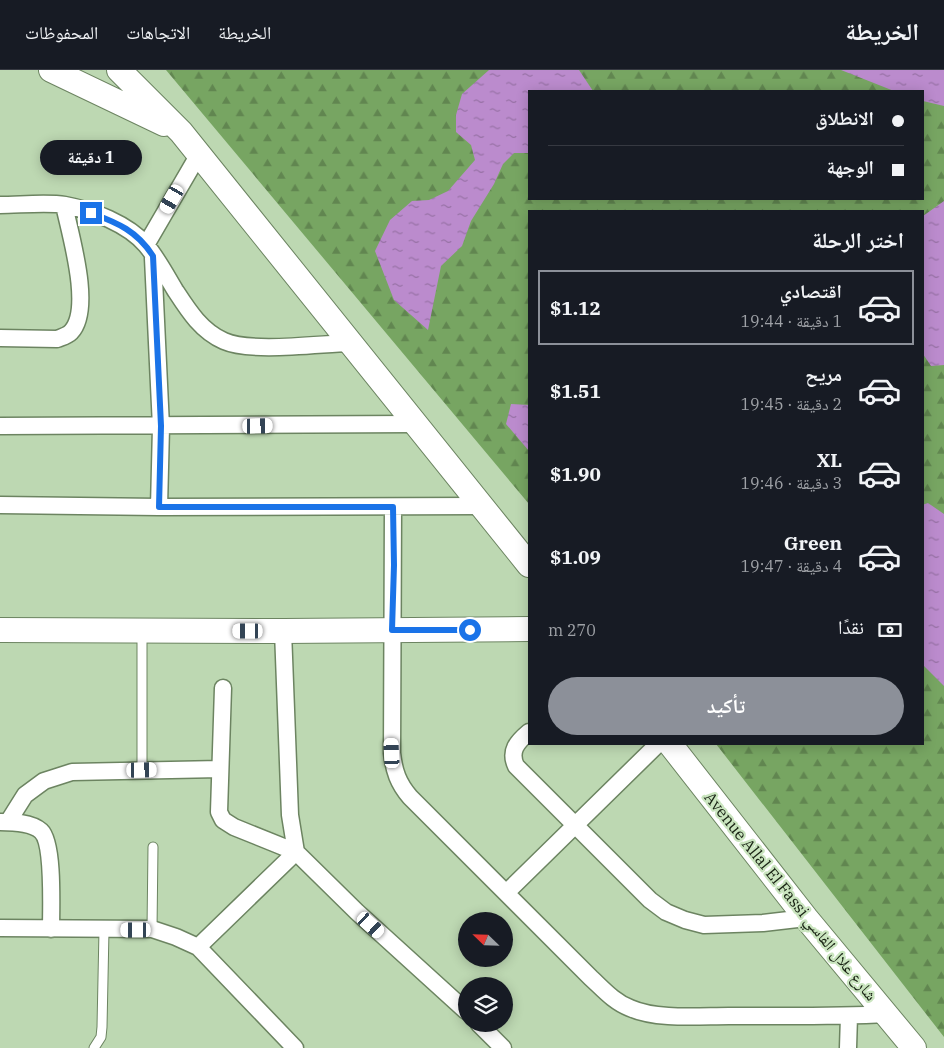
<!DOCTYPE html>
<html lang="ar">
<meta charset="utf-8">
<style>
body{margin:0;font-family:"IBM Plex Serif","Noto Naskh Arabic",serif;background:#20242c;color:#f1f3f6;direction:rtl;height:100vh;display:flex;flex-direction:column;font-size:19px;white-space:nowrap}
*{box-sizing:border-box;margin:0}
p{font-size:16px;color:#9ea1a6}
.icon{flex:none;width:28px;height:28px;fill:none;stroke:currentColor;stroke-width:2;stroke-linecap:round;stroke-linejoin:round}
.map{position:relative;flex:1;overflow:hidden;direction:ltr}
.sheet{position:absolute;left:528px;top:140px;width:396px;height:535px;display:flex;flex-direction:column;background:#171b24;border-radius:0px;box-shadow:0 2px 12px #0003;direction:rtl}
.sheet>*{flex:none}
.hud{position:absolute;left:528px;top:20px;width:396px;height:110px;border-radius:0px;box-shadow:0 2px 12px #0003;direction:rtl;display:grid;align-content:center;height:110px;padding:0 20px;background:#171b24}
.needle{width:32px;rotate:293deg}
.buttons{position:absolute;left:458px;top:842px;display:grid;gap:10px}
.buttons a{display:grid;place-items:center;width:55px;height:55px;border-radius:50%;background:#171b24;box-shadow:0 2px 12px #0003;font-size:25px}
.end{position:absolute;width:22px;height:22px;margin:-11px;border:6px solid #1a73e8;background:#fff;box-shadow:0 0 0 2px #fff}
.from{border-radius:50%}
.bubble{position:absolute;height:35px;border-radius:18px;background:#171b24;box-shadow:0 2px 12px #0003;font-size:16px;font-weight:800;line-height:35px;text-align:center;direction:rtl}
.car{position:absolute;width:15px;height:30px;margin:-15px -8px;border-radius:6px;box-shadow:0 0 4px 1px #0007;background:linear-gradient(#fff 24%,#345 0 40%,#fff 0 76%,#345 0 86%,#fff 0)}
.hud b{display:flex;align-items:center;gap:18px;height:48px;font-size:19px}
.hud b+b{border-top:1px solid #363941}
.hud i{width:12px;height:12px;background:#f1f3f6}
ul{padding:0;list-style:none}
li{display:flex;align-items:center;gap:15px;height:75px;margin:0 10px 8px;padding:0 10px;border:2px solid transparent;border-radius:0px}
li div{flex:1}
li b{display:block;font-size:19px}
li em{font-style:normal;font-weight:800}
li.active{border-color:#8c9099}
li>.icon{width:45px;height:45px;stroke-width:1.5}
h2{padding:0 20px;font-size:22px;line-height:60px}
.pay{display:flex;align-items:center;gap:12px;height:55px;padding:0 20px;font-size:19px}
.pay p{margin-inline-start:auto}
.action{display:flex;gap:10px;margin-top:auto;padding:10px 20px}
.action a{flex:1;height:58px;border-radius:30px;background:#8c9099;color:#fff;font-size:20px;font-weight:800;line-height:58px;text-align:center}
header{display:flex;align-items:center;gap:30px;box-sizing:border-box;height:70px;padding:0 25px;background:#171b24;border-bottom:1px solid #363941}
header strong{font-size:24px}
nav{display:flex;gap:28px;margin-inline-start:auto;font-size:18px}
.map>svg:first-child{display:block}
.forest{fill:url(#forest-firs);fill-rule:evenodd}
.water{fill:url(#water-ripples)}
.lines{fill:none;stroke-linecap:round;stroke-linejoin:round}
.lane-casing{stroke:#6c8461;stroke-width:11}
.street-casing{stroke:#6c8461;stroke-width:19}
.secondary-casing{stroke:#6c8461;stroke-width:26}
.lane{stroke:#fff;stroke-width:9}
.street{stroke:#fff;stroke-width:16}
.secondary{stroke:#fff;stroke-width:24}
.route{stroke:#1a73e8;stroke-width:6}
.labels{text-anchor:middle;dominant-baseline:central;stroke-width:4.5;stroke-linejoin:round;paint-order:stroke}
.street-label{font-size:16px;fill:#182213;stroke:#cae5bf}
</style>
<header>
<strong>الخريطة</strong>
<nav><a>الخريطة</a><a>الاتجاهات</a><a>المحفوظات</a></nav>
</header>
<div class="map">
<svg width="944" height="978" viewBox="0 0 944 978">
<defs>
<pattern id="forest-firs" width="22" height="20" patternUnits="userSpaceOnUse" patternTransform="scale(1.25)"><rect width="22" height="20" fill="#77a562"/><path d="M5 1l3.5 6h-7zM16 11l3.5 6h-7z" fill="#618650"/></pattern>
<pattern id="water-ripples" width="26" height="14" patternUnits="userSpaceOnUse" patternTransform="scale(1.25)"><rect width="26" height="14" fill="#bb8bcd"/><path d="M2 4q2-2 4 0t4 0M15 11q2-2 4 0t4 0" fill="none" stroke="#9771a5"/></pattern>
</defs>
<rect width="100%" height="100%" fill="#bdd8b2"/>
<path class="forest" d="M166,0h778v967l-228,-293h206v-533h-393v293zM529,21h393v108h-393z"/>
<path class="water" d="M489,0h90l14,21h-64v62h-15l-11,11 -9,20 -23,37 -9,25 -21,20 -13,64 -34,-30 -19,-49 15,-31 22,-19 17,-1 19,-9 27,-31 -4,-15 -15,-13v-17l6,-21z
M841,0h103v36l-21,-5 -1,-10h-28z
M944,131v164l-13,1 -8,-12v-138z
M511,334l18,1v46l-23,-27z
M928,433l16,11v172l-21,-21 -1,-160z"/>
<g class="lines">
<defs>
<path id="lane" d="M142,561v139
M152,859l1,-82
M94,978l7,-11 1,-10 2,-97"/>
<path id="street" d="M0,135c19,0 47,-3 65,0 27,5 63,19 81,40 11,13 20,30 29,45 13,20 26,41 49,51 27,12 94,3 125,2
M146,175l53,-91
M153,188l8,169 -2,80
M0,268l57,1c5,-2 10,-3 14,-7 22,-23 -1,-98 -7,-127
M0,356l415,-2
M0,435l159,2 321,-1
M393,437l-1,246c2,18 6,30 18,44l181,181c12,11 23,24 39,30 27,12 69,8 99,8 52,0 105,1 157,-2
M223,618l-4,124 4,8 11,7 62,25 61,60 109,99
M529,662c-12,10 -20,19 -13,34l134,134 16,12 19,8 19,5 59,-2 43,-5
M0,752c12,0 31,0 41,9 13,12 10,79 10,98
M8,752l17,-27 19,-14 28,-9 148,-3
M506,823l152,-149
M0,858l152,1 24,8 22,10 97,101
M198,877l98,-95 -6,-37 -7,-184
M479,954l24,24
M848,978l1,-32"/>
<path id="secondary" d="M51,0l113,54
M119,0l62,62 348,433
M0,560l283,1 246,-2
M670,674l136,174 108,130"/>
</defs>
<use href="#lane" class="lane-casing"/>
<use href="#street" class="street-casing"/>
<use href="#secondary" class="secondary-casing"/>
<use href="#lane" class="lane"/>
<use href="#street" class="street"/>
<use href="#secondary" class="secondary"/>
</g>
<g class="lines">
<path class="route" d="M91,143c27,10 46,18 62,43l8,170 -2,81h234l1,58 -2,65h78"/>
</g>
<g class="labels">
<g class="street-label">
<text transform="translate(791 826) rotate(51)">Avenue Allal El Fassi شارع علال الفاسي</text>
</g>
</g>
</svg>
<div class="buttons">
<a><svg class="needle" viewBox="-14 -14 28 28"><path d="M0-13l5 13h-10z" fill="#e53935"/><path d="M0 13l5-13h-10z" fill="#9ea1a6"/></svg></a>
<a><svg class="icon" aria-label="layers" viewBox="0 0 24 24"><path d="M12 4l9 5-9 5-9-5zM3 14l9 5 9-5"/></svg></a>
</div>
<i class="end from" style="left:470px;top:560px"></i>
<i class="end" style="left:91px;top:143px"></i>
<div class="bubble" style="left:40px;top:70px;width:102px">1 دقيقة</div>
<i class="car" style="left:172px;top:129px;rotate:210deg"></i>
<i class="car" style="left:258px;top:356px;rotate:89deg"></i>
<i class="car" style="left:248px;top:561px;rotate:270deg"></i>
<i class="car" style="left:392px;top:683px;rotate:357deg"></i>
<i class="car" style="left:142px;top:700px;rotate:89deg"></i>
<i class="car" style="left:371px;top:855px;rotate:132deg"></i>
<i class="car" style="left:136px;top:860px;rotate:270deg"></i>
<div class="hud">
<b><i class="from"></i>الانطلاق</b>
<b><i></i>الوجهة</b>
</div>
<section class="sheet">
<h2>اختر الرحلة</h2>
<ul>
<li class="active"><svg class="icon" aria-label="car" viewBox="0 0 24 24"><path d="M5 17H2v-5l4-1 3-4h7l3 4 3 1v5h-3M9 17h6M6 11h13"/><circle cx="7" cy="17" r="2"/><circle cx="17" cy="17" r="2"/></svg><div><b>اقتصادي</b><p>1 دقيقة · 19:44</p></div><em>$1.12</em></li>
<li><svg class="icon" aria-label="car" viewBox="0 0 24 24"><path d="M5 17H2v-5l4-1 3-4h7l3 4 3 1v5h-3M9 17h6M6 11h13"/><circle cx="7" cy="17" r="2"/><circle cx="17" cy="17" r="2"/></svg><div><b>مريح</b><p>2 دقيقة · 19:45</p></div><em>$1.51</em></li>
<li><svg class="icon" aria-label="car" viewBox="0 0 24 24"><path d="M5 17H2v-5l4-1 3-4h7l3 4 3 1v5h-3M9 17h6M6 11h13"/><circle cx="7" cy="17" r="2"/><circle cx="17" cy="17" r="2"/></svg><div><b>XL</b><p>3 دقيقة · 19:46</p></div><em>$1.90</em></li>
<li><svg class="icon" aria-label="car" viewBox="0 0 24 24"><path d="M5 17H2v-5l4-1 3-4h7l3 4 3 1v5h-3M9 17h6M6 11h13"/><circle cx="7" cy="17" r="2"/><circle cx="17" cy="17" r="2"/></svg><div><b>Green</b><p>4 دقيقة · 19:47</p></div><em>$1.09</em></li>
</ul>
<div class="pay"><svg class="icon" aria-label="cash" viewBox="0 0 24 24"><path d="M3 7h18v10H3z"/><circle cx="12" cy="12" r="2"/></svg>نقدًا<p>270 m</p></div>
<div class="action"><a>تأكيد</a></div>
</section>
</div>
